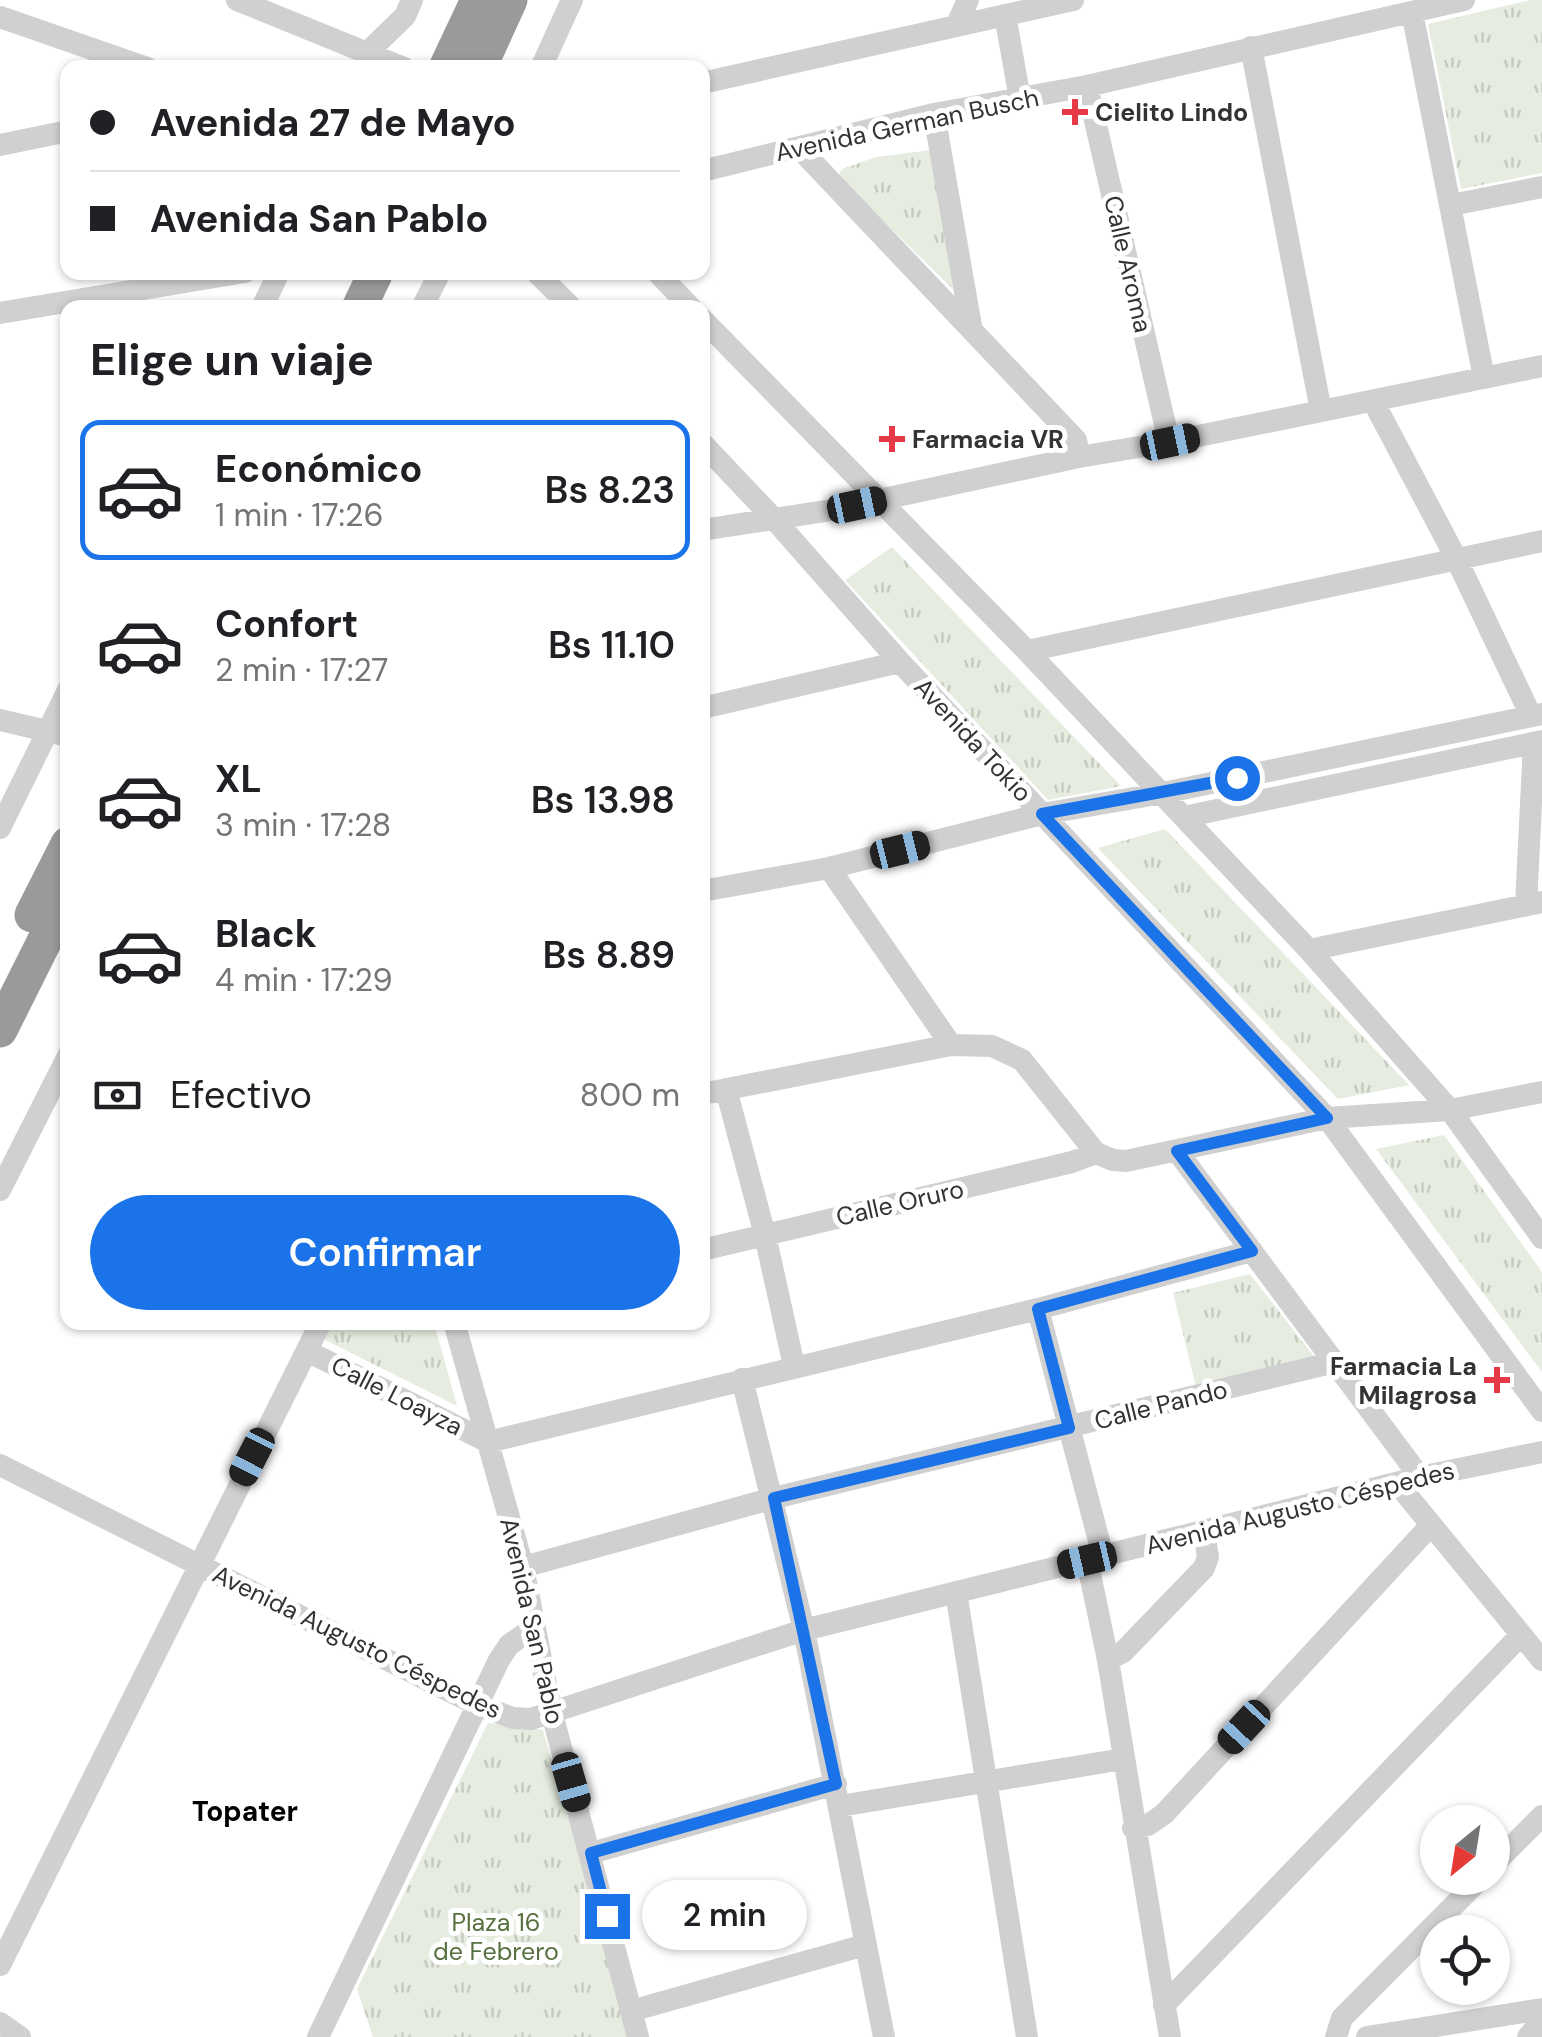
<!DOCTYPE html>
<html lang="es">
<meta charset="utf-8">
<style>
body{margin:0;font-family:"DM Sans",sans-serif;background:#f2f2f2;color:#202124;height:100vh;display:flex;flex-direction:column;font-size:38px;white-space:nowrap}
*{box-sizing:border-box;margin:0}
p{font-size:32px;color:#757577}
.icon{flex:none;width:55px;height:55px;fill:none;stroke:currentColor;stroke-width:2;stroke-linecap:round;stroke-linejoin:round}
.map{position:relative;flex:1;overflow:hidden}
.side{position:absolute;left:60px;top:300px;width:650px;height:1030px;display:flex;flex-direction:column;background:#fff;border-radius:20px;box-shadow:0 2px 8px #0004}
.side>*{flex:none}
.banner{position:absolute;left:60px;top:60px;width:650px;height:220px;border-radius:20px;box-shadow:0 2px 8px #0004;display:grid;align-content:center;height:220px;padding:0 30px;background:#fff}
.needle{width:65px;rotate:210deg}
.buttons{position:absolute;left:1420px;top:1805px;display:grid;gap:20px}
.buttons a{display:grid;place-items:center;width:90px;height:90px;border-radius:50%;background:#fff;box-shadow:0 2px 8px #0004;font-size:50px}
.end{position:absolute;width:45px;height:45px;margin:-22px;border:12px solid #1a73e8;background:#fff;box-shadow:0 0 0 5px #fff}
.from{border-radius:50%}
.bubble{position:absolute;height:70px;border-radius:35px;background:#fff;box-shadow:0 2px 8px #0004;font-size:32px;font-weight:600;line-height:70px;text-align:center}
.car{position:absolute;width:30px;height:60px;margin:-30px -15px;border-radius:12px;box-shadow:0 0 8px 2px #0007;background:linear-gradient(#222 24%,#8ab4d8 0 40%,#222 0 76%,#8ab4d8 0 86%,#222 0)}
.banner b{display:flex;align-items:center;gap:35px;height:95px;font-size:38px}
.banner b+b{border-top:2px solid #e0e0e0}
.banner i{width:25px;height:25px;background:#202124}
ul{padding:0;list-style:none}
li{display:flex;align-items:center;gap:30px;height:140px;margin:0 20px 15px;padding:0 10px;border:5px solid transparent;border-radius:20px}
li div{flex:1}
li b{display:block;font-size:38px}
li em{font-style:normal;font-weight:600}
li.selected{border-color:#1a73e8}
li>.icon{width:90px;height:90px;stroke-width:1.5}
h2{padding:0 30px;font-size:45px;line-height:120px}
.pay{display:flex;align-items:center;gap:25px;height:110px;padding:0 30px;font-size:38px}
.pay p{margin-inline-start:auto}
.button{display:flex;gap:20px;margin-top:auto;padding:20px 30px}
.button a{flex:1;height:115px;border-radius:60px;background:#1a73e8;color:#fff;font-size:40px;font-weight:600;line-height:115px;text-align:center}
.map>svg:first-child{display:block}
.park{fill:url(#park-tufts)}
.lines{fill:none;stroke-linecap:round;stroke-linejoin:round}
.minor{stroke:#d0d0d0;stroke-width:22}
.highway{stroke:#9a9a9a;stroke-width:35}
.route{stroke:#1a73e8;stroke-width:12}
.poi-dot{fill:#e63946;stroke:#fff;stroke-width:4}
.labels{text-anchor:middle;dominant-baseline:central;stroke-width:10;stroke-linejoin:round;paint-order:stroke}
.poi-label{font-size:25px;font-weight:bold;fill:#333;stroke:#fff;text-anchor:start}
.street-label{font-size:25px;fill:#333;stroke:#fff}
.park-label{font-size:25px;fill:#56703f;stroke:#fff}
.neighbourhood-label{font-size:28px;font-weight:bold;fill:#000;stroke:#fff}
</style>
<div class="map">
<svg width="1542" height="2037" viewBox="0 0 1542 2037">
<defs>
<pattern id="park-tufts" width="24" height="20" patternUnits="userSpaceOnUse" patternTransform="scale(2.5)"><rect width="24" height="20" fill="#e6ecdf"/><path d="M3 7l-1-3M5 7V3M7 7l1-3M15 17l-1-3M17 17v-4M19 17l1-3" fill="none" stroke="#c6cbc0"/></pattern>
</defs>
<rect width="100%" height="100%" fill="#fff"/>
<path class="park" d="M1530,0h12v173l-81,16 -33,-165z
M932,150l22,140 -116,-113 4,-8 34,-12z
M892,547l229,239 -73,14 -203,-220z
M1165,829l244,256h1l-72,14 -240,-251z
M1444,1135l98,137v100l-166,-223z
M1250,1274l65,84 -118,33 -24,-98z
M331,1323h103l23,83 -134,-67z
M488,1723l55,7 88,307h-258l-16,-48z"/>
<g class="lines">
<path class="minor" d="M237,0l167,68
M1412,12l72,366
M1005,15l15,84
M0,17l147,51
M957,24l11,-24
M1251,47l70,364
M369,51l36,-35 7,-16
M541,68l31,-68
M702,83l371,-83
M1087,86l82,356
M934,114l37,212
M0,145l68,-14
M799,148l277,292 3,17
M702,171l232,-57 153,-28 377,-86
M1451,205l91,-18
M536,272l36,36
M657,272l34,36
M262,308l17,-36
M422,308l18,-36
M0,313l245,-41
M702,319l325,332 282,299 141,160 92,128
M1373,401l83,157 75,158
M702,443l72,76 126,143 427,456 215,293
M702,530l130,-20 247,-53 90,-15 373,-76
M1027,651l515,-110
M702,708l198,-46
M0,720l68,16
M1184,817l358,-76
M0,828l68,-138
M829,868l122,177
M702,891l127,-23 213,-54 121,-21 379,-79
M1526,905l8,-162
M1309,950l233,-48
M726,1089l39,146 29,131
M702,1094l249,-49 41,1 30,14 74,93 17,7 13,1 201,-43 123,-8 92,-18
M1177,1151l243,326
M0,1190l68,-134
M702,1250l370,-88 24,-9
M1038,1309l65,247
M454,1322l69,245 28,143 87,327
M307,1351l181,91 550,-133 214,-58
M742,1379l62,251 80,407
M0,1465l477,240 36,13 18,1 273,-89 616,-153 122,-25
M1397,1483l145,177
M1087,1560l21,100 62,377
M523,1567l251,-69 561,-136
M956,1592l71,445
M1108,1660l15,-8 81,-84 4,-11 -4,-25
M840,1806l283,-47
M1133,1828l15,-3 16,-11 267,-289
M591,1853l245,-69
M1492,1866l50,-50
M0,1965l321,-643
M1164,2005l357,-370
M631,2011l234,-66
M0,2023l20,14
M318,2037l181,-377 10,-15 24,-17
M1336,2037l6,-19 139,-140
M1367,2037l175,-28
M1528,2037l14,-17"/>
<path class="highway" d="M446,68l32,-68
M479,68l31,-68
M359,308l17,-36
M32,915l36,-71
M0,1030l68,-136"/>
</g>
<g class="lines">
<path class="route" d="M607,1916l-16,-63 245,-69 -62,-286 295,-70 -31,-119 214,-58 -75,-100 150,-33 -285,-304 195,-36"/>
</g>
<g class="poi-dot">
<path d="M1070 97h10v10h10v10h-10v10h-10v-10h-10v-10h10z"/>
<path d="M887 424h10v10h10v10h-10v10h-10v-10h-10v-10h10z"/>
<path d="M1492 1365h10v10h10v10h-10v10h-10v-10h-10v-10h10z"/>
</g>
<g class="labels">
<g class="poi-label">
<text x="1095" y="112">Cielito Lindo</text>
<text x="912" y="439">Farmacia VR</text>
<text x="1477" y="1366" text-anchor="end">Farmacia La<tspan x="1477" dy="29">Milagrosa</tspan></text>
</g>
<g class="street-label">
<text transform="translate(907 125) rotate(-12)">Avenida German Busch</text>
<text transform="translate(1128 264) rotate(77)">Calle Aroma</text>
<text transform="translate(973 740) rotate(47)">Avenida Tokio</text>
<text transform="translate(900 1203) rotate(-13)">Calle Oruro</text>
<text transform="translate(397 1396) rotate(27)">Calle Loayza</text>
<text transform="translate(1161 1405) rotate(-14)">Calle Pando</text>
<text transform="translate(1300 1508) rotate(-14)">Avenida Augusto Céspedes</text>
<text transform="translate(532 1621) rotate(77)">Avenida San Pablo</text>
<text transform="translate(357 1642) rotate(26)">Avenida Augusto Céspedes</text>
</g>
<g class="park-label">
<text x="496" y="1922">Plaza 16<tspan x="496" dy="29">de Febrero</tspan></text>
</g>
<g class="neighbourhood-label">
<text x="245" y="1811">Topater</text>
</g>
</g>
</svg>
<div class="buttons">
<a><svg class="needle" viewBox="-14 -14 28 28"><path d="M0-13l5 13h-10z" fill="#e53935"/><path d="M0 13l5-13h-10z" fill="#757577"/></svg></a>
<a><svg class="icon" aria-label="locate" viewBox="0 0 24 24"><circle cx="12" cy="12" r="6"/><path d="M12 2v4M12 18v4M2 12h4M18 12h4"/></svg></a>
</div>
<i class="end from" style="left:1237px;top:778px"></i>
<i class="end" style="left:607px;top:1916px"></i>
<div class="bubble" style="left:642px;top:1880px;width:165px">2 min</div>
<i class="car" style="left:1170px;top:442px;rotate:78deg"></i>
<i class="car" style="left:857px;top:505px;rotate:78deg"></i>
<i class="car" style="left:900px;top:850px;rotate:76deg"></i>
<i class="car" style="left:252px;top:1457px;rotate:207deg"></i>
<i class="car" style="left:1087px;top:1560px;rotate:257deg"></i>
<i class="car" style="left:1244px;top:1727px;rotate:223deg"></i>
<i class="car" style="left:571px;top:1782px;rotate:164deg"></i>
<div class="banner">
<b><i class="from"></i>Avenida 27 de Mayo</b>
<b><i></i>Avenida San Pablo</b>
</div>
<section class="side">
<h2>Elige un viaje</h2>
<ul>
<li class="selected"><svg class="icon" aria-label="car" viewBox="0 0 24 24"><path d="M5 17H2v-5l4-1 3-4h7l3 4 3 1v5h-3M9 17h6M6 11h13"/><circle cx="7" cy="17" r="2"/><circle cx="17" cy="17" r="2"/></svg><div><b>Económico</b><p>1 min · 17:26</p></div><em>Bs 8.23</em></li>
<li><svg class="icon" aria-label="car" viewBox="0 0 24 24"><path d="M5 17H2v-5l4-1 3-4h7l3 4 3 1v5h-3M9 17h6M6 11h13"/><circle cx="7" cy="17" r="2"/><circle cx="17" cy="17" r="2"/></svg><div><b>Confort</b><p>2 min · 17:27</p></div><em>Bs 11.10</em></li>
<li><svg class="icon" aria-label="car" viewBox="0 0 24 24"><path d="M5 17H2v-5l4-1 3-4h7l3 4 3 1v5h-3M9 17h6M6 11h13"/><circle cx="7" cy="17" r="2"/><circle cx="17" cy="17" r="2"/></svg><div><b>XL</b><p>3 min · 17:28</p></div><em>Bs 13.98</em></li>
<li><svg class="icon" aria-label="car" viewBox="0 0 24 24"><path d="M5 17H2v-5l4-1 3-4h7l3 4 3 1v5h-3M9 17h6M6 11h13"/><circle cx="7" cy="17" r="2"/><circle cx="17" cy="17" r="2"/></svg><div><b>Black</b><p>4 min · 17:29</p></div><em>Bs 8.89</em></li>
</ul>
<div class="pay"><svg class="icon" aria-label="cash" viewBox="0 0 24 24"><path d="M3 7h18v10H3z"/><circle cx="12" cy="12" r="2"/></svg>Efectivo<p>800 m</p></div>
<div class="button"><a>Confirmar</a></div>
</section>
</div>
